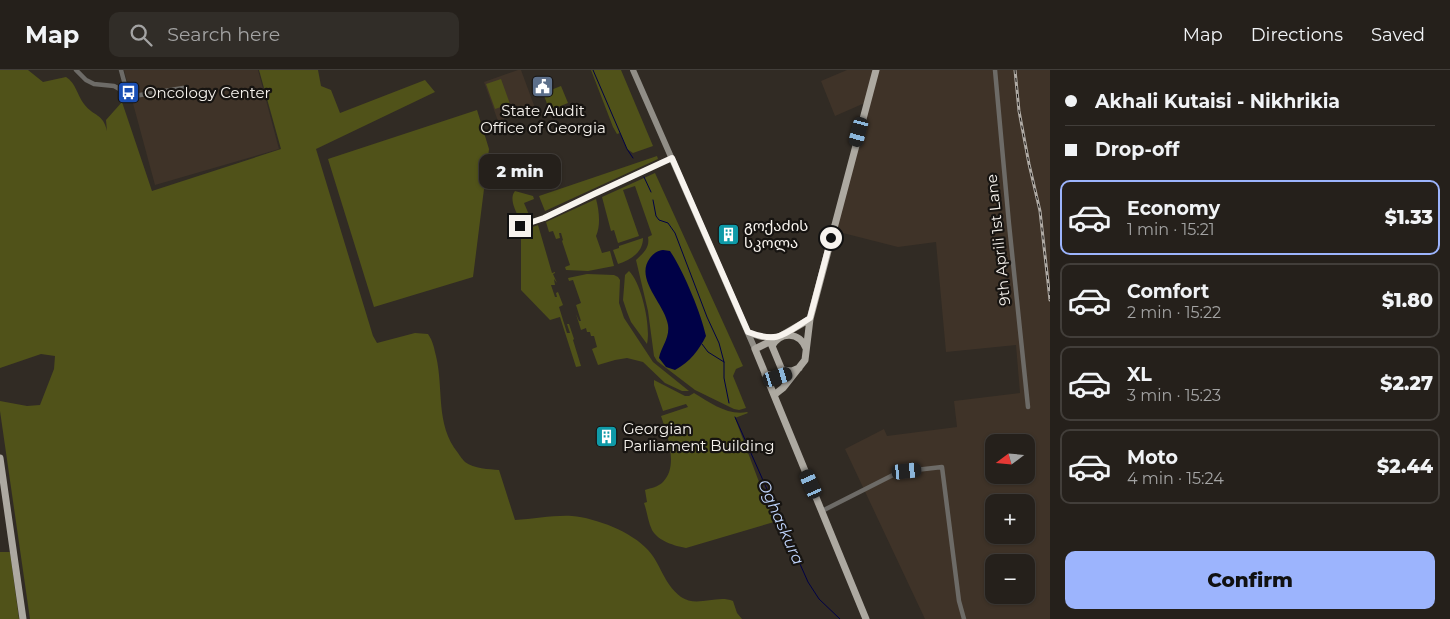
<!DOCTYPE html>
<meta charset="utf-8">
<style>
body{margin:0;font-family:Montserrat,"Noto Sans Georgian",sans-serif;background:#312d28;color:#f1f3f6;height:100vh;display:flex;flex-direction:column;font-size:19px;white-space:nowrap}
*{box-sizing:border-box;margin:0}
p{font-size:16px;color:#a3a3a3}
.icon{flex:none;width:28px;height:28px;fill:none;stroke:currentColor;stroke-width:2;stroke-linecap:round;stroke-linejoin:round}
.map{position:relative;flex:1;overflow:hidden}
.sheet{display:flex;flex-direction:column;background:#25201b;width:400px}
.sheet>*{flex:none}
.guide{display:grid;align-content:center;height:110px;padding:0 15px;background:#25201b}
.needle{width:32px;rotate:254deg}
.tools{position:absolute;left:985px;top:364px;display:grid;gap:10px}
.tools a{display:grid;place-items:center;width:50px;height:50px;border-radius:10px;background:#25201b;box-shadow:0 1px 4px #0004,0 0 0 1px #423e3a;font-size:25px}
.end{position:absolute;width:22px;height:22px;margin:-11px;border:6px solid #f7f3ee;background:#111;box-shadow:0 0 0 2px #111}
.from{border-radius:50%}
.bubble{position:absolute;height:35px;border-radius:10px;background:#25201b;box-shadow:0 1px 4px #0004,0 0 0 1px #423e3a;font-size:16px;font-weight:800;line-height:35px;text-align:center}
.car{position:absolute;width:15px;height:30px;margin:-15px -8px;border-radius:6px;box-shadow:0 0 4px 1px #0007;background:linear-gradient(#222 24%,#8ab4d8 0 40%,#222 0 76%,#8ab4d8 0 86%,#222 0)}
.guide b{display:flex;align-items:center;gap:18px;height:48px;font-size:19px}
.guide b+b{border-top:1px solid #423e3a}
.guide i{width:12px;height:12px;background:#f1f3f6}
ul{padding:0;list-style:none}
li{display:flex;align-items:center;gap:15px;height:75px;margin:0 10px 8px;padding:0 5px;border:2px solid #423e3a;border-radius:10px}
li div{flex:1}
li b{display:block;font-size:19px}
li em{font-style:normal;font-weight:800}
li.selected{border-color:#9cb4fd}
li>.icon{width:45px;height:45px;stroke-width:1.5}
.primary-button{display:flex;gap:10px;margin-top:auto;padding:10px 15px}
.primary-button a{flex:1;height:58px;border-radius:10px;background:#9cb4fd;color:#111;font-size:20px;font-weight:800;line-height:58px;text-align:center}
header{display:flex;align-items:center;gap:30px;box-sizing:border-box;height:70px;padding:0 25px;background:#25201b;border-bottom:1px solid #423e3a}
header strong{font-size:24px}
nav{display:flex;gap:28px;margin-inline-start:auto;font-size:18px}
.search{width:350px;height:45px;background:#312d28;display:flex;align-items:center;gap:12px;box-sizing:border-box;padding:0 18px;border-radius:10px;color:#a3a3a3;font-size:19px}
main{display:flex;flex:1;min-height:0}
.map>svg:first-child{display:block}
.built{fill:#3f3328;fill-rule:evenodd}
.green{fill:#505219}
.water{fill:#000147}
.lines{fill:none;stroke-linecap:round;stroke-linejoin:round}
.stream{stroke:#000147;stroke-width:1}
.street{stroke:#6d6b67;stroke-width:4.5}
.secondary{stroke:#918e87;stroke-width:6}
.primary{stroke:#ada9a1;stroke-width:7}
.rail-casing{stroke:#b0aba5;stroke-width:3}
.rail{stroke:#171411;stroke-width:1;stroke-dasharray:4;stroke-linecap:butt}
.route{stroke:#f7f3ee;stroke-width:6}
.labels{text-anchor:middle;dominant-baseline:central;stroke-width:4.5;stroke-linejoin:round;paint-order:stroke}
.poi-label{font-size:15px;fill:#f7f3ee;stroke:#171411;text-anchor:start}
.street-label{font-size:15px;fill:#f7f3ee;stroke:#171411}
.water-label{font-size:16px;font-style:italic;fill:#bfd4fc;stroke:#171411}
</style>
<header>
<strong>Map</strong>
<div class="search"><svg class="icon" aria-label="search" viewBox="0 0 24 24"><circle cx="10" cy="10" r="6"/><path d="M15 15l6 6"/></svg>Search here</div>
<nav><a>Map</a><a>Directions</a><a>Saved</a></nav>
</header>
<main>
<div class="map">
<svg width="1050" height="549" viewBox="0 0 1050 549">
<rect width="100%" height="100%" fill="#312b24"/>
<path class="built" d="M124,0h134l21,79 -124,36z
M518,0h3l14,38 -37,13 -14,-39z
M847,0h203v549h-125l-80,-170 39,-20 3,7 70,-9 -3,-26 66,-8 -4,-48 -70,7 -10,-110 -38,5 -67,-17 36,-128 -32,14 -14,-35zM994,372h32v33h-32zM994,432h32v33h-32zM994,492h32v33h-32z"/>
<path class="green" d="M0,0h28l15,12 23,-5c10,6 11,18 18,27 10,13 19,9 23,27l-1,-11 16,-18 30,89 129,-42 -22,-79h59l3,16 10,4 9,23 85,-33 10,12 -119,57 57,187 4,7 38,-10 13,1c5,7 6,14 8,22 8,34 -1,68 22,97 2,3 5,7 7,9 9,7 24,7 34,8l16,50c19,-1 39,-5 57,-4 24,2 60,16 76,34 13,14 15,33 33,47 16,11 36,-3 52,4l4,12 5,6h-712l-30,-208v-10l27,5 13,-1 14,-36 1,-13 -14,-2 -41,14z
M591,0h30l32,76 -20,7 -6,-4 -7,-16 -3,1 -4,-7z
M501,9l9,25 -15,5 -9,-25z
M561,16l7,17 -17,7 -2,-1 -6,-16z
M477,40l12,39 -16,128 -99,30 -46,-148z
M657,86l1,3 -113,52 -6,-15z
M655,103l88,193 -7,3 -3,7 13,32 -7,2 -5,-1 -39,-19 -38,-29 -3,-5 -6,-45 -12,-51c7,-7 14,-12 12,-23l4,-2 -17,-49 -12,4 16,46 -21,7 -4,-13 -3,1 -9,-34z
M515,121l18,5 1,3 -10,4 6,14 -7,3 -4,-2c-4,-8 -10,-20 -4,-27z
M596,129c3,11 5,26 0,37l6,17 8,-2 4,15 -26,5 -22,-1 -1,-3 5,-2 -8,-24 1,-1 -2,-7h-2l1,5 -4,1 -3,-8 -4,1 -3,-10z
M538,155l14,48 3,-1v1l-2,1 4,9 -3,-4 1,6h-4l4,12h2l-1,-4 2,-1 5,13 -4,2 8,26h3l-3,-9h2l5,15 -1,1 8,26 -5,1 -16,-50 -10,3 -29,-30v-57l6,-4z
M643,168c0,15 -13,22 -25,26l-5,-14 6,-2v-2z
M629,201c13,13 22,56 18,73l-16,-22 -4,-10 -4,-12 2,-25z
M587,204l27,1 4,2 2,3 -1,23 5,15 29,44 36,29h-7l-17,-8 -22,-21 -16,-4 -12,2 -17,5 -6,-16 5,-2 -3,-11h-3l-1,-4h-3l-1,-4 -5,2 -5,-16 3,7h2l-5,-16 5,-2 -8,-23 -4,1 -1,-3z
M654,310l31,16h4l5,-3c16,10 35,23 53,19l1,1 -13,5 39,104 -88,26c-11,-2 -28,-7 -34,-18 -4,-8 -5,-19 -8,-27l3,-1 -2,-12c6,-2 13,-3 18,-8 16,-16 4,-48 -2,-66l27,-9 -2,-3 -23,7 -9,-26z
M0,482h10l9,67h-19z"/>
<path class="water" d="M663,180l7,1c13,19 31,62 36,85 -7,14 -16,26 -31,34l-9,-3 -7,-9c2,-11 11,-20 9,-33 -3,-21 -34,-46 -18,-67 4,-5 7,-7 13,-8z"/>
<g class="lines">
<path class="stream" d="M593,0l34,79 6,9
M644,107l7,15
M653,130l3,16 3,4 9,3 7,10 32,84 12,26 5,19v16l5,25
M702,274l6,8 16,10
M735,347l73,165 11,17 21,20"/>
<path class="street" d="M76,0l10,10 8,4 20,2 9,5 5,6
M121,0l7,26
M995,0l14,154 19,183
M128,27l55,-9
M520,156l25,-8 49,-24 78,-36
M822,441l71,-36 14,-4 35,-4 17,134 5,18"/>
<path class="secondary" d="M633,0l122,279
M748,263l13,4h17"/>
<path class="primary" d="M810,249l-31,18 -24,12 111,270
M799,298l-7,3 -10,-1 -10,-24c9,-15 27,-14 34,2
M765,304l13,3 15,-4
M774,325l9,-7 22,-28 5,-41 66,-249
M0,388l23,161"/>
<defs>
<path id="rail" d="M1015,0l4,41 10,53 11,47 10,89"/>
</defs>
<use href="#rail" class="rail-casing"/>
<use href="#rail" class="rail"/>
</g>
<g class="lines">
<path class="route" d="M520,156l24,-8 50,-24 78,-36 76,174c31,12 36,2 62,-14l21,-80"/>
</g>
<defs>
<symbol id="civic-square" viewBox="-11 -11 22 22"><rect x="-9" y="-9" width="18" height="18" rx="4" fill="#5c6f8a" stroke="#171411"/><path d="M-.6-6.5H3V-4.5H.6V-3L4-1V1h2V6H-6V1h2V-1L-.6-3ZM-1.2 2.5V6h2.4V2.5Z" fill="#fff"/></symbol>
<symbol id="bus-square" viewBox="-11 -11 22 22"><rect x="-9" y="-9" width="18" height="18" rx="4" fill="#1a4fb4" stroke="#171411"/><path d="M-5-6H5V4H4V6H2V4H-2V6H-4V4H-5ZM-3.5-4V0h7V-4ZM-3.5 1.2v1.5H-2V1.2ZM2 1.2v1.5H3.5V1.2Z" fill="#fff"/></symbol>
<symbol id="building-square" viewBox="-11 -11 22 22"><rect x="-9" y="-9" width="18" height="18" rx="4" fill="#0f9aa8" stroke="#171411"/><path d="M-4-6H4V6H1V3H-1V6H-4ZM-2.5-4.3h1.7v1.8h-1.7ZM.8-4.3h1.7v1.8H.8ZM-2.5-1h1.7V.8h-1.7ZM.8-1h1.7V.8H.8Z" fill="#fff"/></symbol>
</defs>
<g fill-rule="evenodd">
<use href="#civic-square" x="530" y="4" width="25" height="25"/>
<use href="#bus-square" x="116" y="10" width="25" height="25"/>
<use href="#building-square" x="716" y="152" width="25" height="25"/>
<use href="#building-square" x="594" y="354" width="25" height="25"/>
</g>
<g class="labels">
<g class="poi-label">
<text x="144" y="22">Oncology Center</text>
<text x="543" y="40" text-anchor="middle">State Audit<tspan x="543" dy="17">Office of Georgia</tspan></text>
<text x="744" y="155">გოქაძის<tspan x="744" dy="17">სკოლა</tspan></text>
<text x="623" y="358">Georgian<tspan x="623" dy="17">Parliament Building</tspan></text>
</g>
<g class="street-label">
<text transform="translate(998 170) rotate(-96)">9th Aprili 1st Lane</text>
</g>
<g class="water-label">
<text transform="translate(781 452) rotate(66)">Oghaskura</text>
</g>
</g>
</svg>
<div class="tools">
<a><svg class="needle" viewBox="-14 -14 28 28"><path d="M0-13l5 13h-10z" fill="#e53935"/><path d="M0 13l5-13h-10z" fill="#a3a3a3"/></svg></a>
<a>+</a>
<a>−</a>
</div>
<i class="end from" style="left:831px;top:168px"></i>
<i class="end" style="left:520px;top:156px"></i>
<div class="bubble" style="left:479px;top:84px;width:82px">2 min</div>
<i class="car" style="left:859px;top:62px;rotate:195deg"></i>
<i class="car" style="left:778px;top:307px;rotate:73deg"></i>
<i class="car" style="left:907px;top:401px;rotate:84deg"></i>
<i class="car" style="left:811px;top:414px;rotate:336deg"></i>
</div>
<section class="sheet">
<div class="guide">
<b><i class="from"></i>Akhali Kutaisi - Nikhrikia</b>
<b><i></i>Drop-off</b>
</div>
<ul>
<li class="selected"><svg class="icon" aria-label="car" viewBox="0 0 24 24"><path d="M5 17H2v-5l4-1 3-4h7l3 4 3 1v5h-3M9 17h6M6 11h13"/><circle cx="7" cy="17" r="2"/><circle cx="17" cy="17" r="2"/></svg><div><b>Economy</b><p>1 min · 15:21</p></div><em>$1.33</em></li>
<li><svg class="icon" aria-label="car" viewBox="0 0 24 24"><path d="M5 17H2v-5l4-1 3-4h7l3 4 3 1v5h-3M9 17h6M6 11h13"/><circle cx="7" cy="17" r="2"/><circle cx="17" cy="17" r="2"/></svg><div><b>Comfort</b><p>2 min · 15:22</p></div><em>$1.80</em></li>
<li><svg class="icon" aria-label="car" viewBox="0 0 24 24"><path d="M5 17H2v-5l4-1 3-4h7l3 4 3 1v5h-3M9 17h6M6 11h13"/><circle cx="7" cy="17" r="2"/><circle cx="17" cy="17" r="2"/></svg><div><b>XL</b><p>3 min · 15:23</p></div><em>$2.27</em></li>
<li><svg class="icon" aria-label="car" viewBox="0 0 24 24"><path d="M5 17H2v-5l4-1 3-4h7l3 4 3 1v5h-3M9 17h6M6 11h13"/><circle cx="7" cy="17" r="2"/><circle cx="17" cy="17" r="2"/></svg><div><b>Moto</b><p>4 min · 15:24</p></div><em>$2.44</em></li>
</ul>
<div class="primary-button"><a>Confirm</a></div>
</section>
</main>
